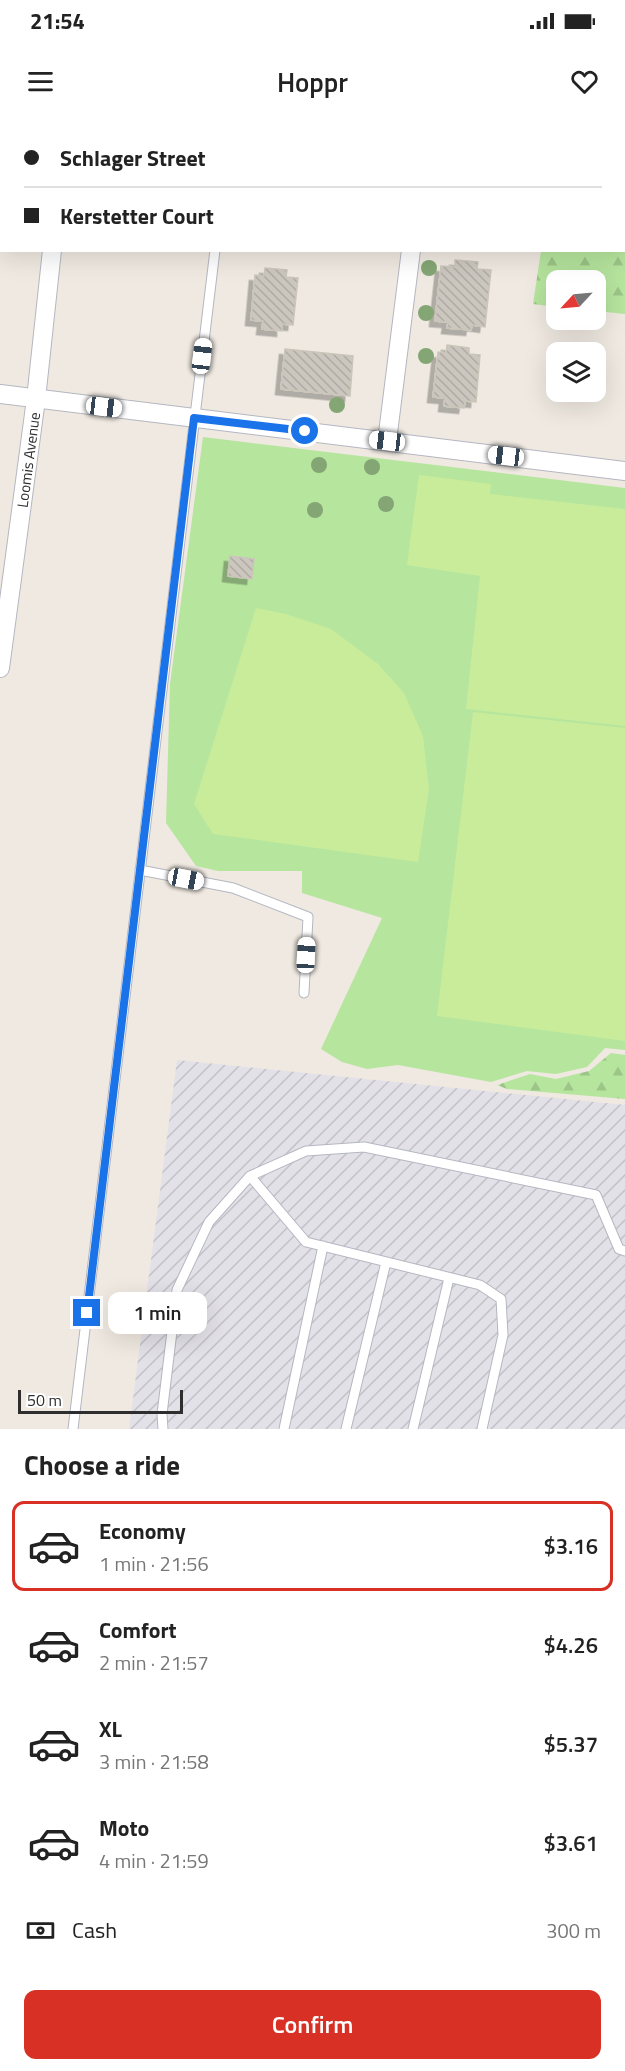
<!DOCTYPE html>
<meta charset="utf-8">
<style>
body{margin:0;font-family:"Titillium Web",sans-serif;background:#f2f2f2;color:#222;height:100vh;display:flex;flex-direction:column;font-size:22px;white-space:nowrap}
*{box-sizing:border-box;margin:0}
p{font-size:20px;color:#767676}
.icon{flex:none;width:33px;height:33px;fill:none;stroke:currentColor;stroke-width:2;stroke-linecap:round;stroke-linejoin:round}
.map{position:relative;height:1309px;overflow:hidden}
.panel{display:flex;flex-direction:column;background:#fff;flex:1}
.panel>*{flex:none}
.top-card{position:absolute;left:0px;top:0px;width:626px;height:132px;box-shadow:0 6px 24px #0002;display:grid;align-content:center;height:132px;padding:0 24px;background:#fff}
.needle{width:39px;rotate:244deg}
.controls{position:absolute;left:546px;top:150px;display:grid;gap:12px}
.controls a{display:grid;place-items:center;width:60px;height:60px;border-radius:12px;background:#fff;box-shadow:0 6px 24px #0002;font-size:30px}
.scale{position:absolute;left:18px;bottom:15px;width:165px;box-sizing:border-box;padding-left:6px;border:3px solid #2e2e2e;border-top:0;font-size:16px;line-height:21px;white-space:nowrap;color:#2e2e2e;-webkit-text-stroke:4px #fff;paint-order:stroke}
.end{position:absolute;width:27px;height:27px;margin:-14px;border:8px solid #1a73e8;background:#fff;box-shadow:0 0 0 3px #fff}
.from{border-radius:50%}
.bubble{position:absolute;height:42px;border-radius:12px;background:#fff;box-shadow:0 6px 24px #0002;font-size:20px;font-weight:600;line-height:42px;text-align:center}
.car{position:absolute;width:18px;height:36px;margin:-18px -9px;border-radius:8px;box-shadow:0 0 4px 2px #0007;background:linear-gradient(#fff 24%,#345 0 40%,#fff 0 76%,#345 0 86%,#fff 0)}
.top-card b{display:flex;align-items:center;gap:21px;height:57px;font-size:22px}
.top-card b+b{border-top:2px solid #e0e0e0}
.top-card i{width:15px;height:15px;background:#222}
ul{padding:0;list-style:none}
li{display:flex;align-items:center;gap:18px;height:90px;margin:0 12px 9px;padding:0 12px;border:3px solid transparent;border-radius:12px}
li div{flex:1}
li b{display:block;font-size:22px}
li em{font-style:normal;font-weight:600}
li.selected{border-color:#d93025}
li>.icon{width:54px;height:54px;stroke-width:1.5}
h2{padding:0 24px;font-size:27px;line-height:72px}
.pay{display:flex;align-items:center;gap:15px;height:66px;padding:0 24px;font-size:22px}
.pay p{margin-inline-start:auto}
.primary-button{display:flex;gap:12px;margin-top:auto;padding:12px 24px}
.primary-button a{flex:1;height:69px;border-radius:12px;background:#d93025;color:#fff;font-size:24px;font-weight:600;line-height:69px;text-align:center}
.status{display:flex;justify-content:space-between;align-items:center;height:42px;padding:0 30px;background:#fff;direction:ltr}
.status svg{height:16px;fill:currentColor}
header{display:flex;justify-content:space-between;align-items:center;height:78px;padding:0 24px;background:#fff;font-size:27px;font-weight:600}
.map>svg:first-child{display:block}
.industrial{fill:url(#industrial-furrows)}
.grass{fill:#b6e59e}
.forest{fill:url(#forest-firs)}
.pitch{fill:#c9ec9a}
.building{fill:url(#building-back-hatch);stroke:#cbc5ba;stroke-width:1.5;filter:url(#shadow)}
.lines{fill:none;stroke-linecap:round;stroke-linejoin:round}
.service-casing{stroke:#b4b7c1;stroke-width:11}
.minor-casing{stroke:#b4b7c1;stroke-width:20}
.service{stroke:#fff;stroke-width:9}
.minor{stroke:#fff;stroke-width:18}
.tree{fill:#84a574}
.route{stroke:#1a73e8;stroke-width:8}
.labels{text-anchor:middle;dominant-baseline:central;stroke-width:4.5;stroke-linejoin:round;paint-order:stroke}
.street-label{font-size:15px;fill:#2e2e2e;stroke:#fff}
</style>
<div class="status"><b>21:54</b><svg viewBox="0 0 49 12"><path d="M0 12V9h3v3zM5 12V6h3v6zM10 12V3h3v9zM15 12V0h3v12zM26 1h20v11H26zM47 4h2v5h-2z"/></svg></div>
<header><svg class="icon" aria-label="menu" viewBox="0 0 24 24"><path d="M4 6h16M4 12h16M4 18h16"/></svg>Hoppr<svg class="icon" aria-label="heart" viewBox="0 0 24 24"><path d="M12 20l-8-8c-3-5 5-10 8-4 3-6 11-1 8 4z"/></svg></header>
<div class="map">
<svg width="625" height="1309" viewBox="0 0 625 1309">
<defs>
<pattern id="industrial-furrows" width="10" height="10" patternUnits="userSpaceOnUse" patternTransform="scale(1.5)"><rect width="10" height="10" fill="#e3e1e8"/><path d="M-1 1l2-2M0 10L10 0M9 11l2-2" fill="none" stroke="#c3c1c7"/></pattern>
<pattern id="forest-firs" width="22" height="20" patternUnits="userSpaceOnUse" patternTransform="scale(1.5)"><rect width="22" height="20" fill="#b6e59e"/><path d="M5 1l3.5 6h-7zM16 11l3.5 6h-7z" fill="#9dc588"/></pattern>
<pattern id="building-back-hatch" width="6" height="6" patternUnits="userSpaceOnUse" patternTransform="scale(1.5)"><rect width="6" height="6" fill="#cbc7bf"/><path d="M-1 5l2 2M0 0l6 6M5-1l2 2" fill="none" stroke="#afaba4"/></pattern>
<filter id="shadow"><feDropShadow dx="-5.5" dy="5.5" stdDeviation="0" flood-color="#0004"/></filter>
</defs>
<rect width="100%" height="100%" fill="#efe9e1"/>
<path class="industrial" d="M177,940l448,45v324h-496z"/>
<path class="grass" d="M203,317l422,51v562l-20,-2 -18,19 -31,7 -29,-3 -36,11 -93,-17 -31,4 -25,-7 -21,-13 61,-131 -80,-25v-22h-84l-22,-5 -30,-43 4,-139z"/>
<path class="forest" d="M561,0h64v194l-29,-3v-31h-40v27l-23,-3 8,-53 83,-1v-128l-64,-1z
M611,933l14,2v44l-118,-10 -10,-4 33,-11 26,5 33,-8z"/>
<path class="pitch" d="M419,355l72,9 -1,10 135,15v217l-159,-17 14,-133 -73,-11z
M256,488l30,6 45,15 47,35 26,29 19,43 6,53 -11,73 -205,-28 -19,-30z
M473,592l152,16v313l-188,-25z"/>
<path class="building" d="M271,0h50v2h-51z
M468,0h51v2h-51z
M455,140l23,2 -1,7 14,1 -6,57 -13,-2 -1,5 -24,-2 1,-6 -13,-1 6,-55 14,1z
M265,148l22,2 -1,7 12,1 -5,47 -11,-1v7l-20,-2 1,-8 -12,-1 4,-45 9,1z
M447,225l22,3v6l11,1 -4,47 -11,-1 -1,7 -20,-2 1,-8 -12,-1 5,-45 8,1z
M285,229l68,7 -3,40 -69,-7z
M230,436l24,3 -2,20 -24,-3z"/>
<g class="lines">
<defs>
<path id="service" d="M231,2v-2
M140,750l93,18 75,29 -4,76
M250,1056l56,66 174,43 21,14 2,36 -21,94
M73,1309l142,-1179
M163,1309l-1,-15 15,-124 32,-68 41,-46 56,-25 58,-4 232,48 23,54 6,2
M284,1309l39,-183
M346,1309l40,-167
M413,1309l36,-151"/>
<g id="minor">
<path d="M66,2v-2"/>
<path d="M0,274l625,77"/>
<path d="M387,321l24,-191"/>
<path id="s1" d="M0,548l36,-269 16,-149"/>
</g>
</defs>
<use href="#service" class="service-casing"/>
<use href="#minor" class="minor-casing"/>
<use href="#service" class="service"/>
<use href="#minor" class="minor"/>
</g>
<g class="tree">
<circle cx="429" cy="148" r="8"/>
<circle cx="426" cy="193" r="8"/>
<circle cx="426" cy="236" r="8"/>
<circle cx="337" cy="285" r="8"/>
<circle cx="319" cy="345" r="8"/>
<circle cx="372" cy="347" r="8"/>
<circle cx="386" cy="384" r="8"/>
<circle cx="315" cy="390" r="8"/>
</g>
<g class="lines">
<path class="route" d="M87,1193l107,-895 111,13"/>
</g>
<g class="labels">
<g class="street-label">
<text stroke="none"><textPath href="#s1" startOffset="210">Loomis Avenue</textPath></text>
</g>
</g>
</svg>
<div class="controls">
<a><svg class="needle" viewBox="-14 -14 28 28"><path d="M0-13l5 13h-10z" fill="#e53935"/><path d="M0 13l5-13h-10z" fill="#767676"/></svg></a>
<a><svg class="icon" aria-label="layers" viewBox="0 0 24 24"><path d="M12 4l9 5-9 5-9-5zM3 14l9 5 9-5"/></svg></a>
</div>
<div class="scale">50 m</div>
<i class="end from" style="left:305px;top:311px"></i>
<i class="end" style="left:87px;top:1193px"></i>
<div class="bubble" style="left:108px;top:1172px;width:99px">1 min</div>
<i class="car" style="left:202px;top:236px;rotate:7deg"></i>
<i class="car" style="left:104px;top:287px;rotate:97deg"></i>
<i class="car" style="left:387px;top:321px;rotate:277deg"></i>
<i class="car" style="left:506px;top:336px;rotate:277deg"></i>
<i class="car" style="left:186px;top:759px;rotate:101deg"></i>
<i class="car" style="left:306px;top:835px;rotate:3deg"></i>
<div class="top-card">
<b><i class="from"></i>Schlager Street</b>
<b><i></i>Kerstetter Court</b>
</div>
</div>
<section class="panel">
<h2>Choose a ride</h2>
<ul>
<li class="selected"><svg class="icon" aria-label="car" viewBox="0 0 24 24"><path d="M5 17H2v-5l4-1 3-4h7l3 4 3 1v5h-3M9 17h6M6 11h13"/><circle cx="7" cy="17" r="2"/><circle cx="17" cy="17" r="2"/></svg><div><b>Economy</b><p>1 min · 21:56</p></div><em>$3.16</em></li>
<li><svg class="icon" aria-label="car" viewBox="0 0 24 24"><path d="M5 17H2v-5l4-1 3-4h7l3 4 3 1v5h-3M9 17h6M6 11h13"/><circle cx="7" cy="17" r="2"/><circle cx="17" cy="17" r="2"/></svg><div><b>Comfort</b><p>2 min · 21:57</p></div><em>$4.26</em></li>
<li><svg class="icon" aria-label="car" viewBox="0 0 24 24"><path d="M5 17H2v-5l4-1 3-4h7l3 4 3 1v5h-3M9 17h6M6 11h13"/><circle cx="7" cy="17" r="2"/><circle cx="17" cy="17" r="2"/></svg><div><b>XL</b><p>3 min · 21:58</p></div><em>$5.37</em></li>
<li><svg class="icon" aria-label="car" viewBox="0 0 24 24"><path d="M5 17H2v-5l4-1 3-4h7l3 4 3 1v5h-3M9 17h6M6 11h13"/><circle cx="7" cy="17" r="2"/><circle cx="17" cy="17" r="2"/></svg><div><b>Moto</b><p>4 min · 21:59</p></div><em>$3.61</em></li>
</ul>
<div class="pay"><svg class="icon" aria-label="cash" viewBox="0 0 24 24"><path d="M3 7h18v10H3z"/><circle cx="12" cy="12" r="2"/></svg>Cash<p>300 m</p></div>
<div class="primary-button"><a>Confirm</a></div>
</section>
